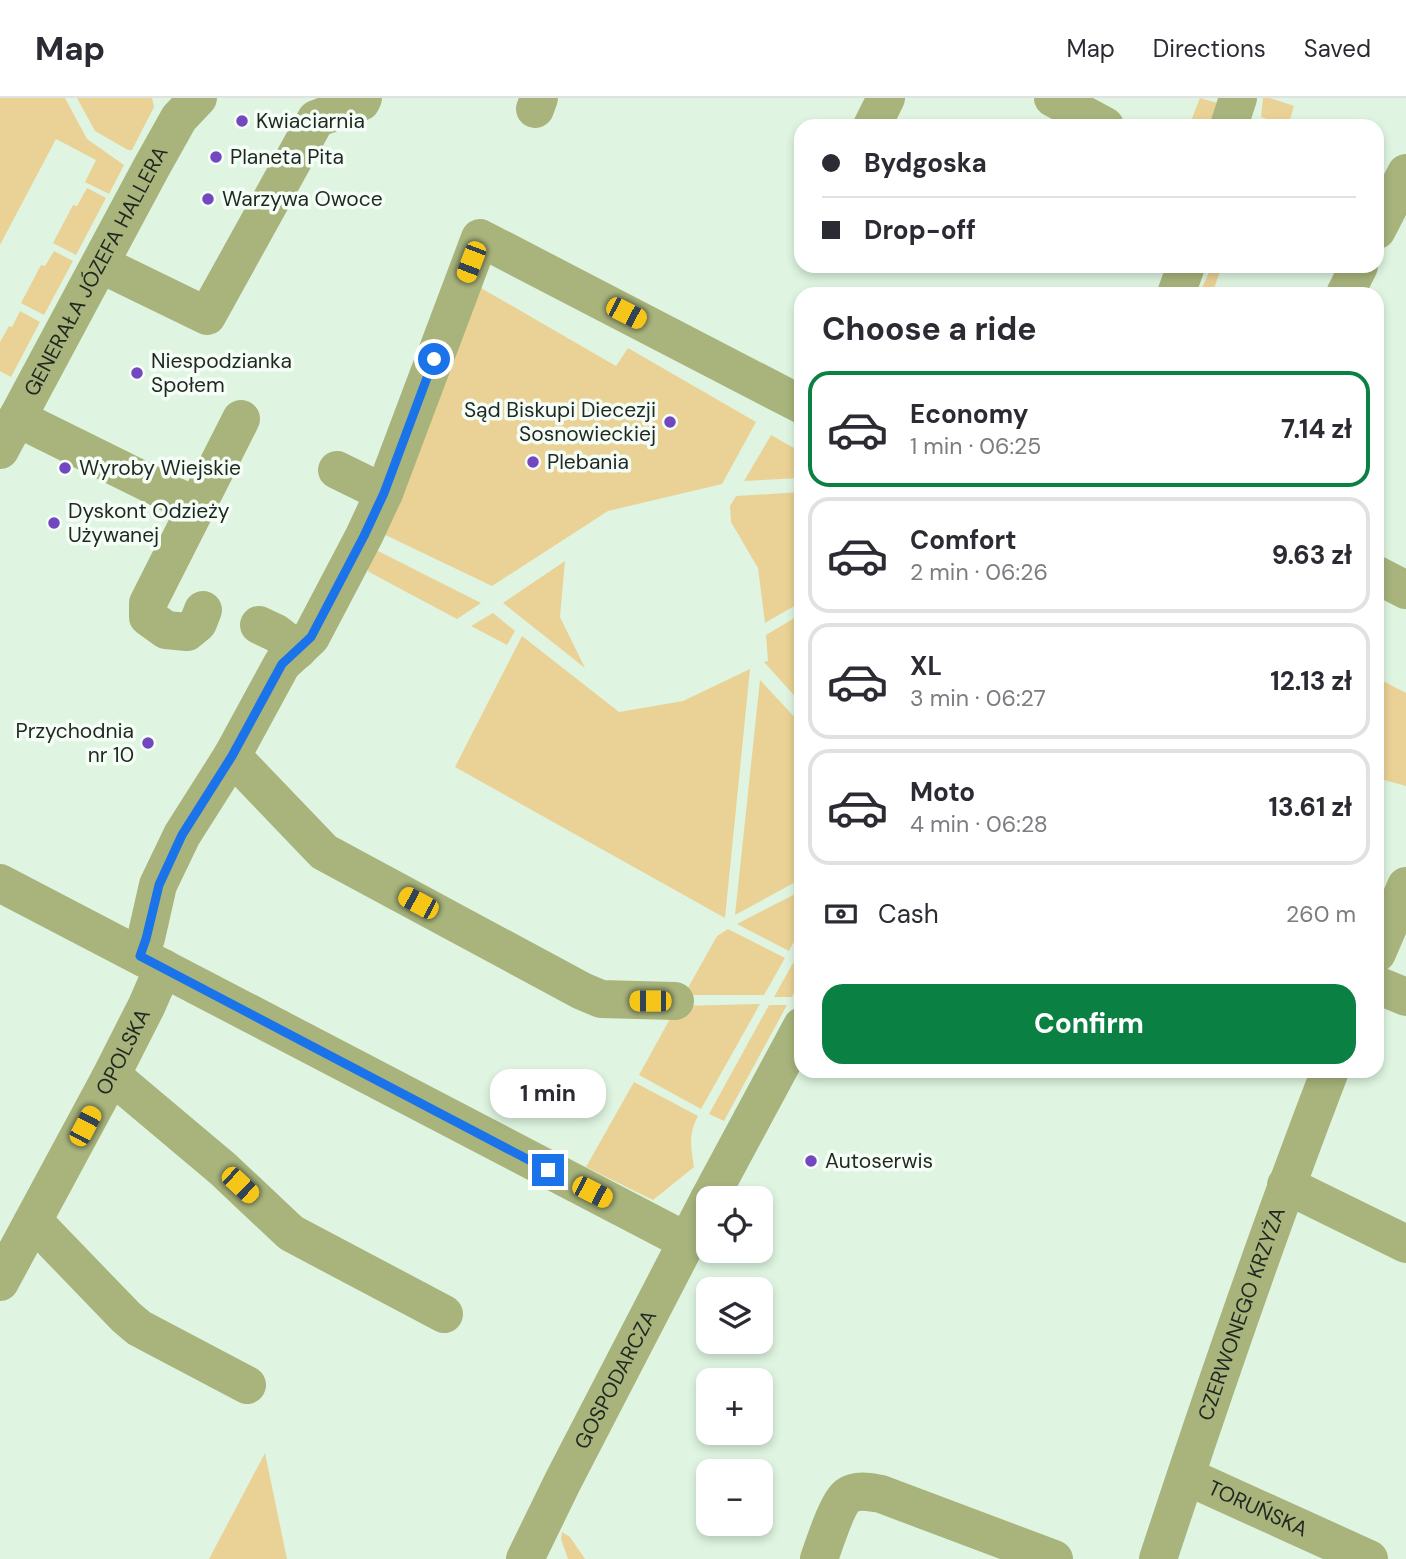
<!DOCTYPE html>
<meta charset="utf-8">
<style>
body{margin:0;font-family:"DM Sans",sans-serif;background:#f7f7f7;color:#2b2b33;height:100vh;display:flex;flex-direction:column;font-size:26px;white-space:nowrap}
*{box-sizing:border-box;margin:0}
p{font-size:23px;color:#7c7c81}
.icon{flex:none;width:38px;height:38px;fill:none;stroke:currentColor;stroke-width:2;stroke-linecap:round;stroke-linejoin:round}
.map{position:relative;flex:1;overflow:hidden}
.details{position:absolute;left:794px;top:189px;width:590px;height:791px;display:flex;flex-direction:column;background:#fff;border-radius:21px;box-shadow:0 4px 10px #0003}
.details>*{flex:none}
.banner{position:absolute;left:794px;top:21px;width:590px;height:154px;border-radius:21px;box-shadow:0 4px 10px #0003;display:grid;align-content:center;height:154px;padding:0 28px;background:#fff}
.buttons{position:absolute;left:696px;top:1088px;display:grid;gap:14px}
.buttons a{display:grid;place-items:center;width:77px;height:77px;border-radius:14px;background:#fff;box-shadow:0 4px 10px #0003;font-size:35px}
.end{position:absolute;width:32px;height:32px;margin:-16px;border:9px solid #1a73e8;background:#fff;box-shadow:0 0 0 4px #fff}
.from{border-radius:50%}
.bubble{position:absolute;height:49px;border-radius:21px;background:#fff;box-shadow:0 4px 10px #0003;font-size:23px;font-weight:700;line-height:49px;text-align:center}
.car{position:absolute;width:21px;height:42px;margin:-21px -10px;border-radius:9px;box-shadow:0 0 5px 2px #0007;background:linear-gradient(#f5c518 24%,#345 0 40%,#f5c518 0 76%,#345 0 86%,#f5c518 0)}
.banner b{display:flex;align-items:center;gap:24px;height:66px;font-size:26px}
.banner b+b{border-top:2px solid #e1e1e2}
.banner i{width:18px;height:18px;background:#2b2b33}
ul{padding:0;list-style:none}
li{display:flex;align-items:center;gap:21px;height:116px;margin:0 14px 10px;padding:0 14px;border:4px solid #e1e1e2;border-radius:21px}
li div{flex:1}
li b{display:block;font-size:26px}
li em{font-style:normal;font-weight:700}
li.active{border-color:#0b8043}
li>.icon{width:63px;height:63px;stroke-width:1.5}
h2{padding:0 28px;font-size:32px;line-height:84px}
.pay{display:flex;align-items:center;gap:18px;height:77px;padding:0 28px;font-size:26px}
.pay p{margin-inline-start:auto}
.primary-button{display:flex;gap:14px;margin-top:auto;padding:14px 28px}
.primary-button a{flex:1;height:80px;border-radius:21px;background:#0b8043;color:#fff;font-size:28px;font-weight:700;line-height:80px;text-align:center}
header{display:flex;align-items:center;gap:42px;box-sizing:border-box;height:98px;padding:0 35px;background:#fff;border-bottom:2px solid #e1e1e2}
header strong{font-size:33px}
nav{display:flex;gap:38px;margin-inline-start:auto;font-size:24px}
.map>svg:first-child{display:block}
.green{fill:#ead296}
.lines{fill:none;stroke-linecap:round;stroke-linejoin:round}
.minor{stroke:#a8b47c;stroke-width:38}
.route{stroke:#1a73e8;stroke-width:9}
.poi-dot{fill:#7247bf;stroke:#f5fef6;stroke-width:2.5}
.labels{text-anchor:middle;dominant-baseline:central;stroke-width:7;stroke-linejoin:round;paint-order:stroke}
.poi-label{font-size:21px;fill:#1f2720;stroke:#f5fef6;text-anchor:start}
.street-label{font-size:21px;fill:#1f2720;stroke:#f5fef6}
</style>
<header>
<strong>Map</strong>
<nav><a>Map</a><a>Directions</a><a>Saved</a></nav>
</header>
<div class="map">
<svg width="1406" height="1461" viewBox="0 0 1406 1461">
<rect width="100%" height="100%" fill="#dff5e1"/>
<path class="green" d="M0,0h65l22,41 37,26 -15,29 -24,-12 11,-22 -40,-21 -56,106z
M77,0h75l2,9 -22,43h-4l-33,-19z
M1200,0l21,6 -9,22h-23z
M1263,0h7l24,8 -6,20 -27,-9z
M87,90l19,10 -30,57 -23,-12 20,-38 4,1z
M54,153l19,10 -29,54 -23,-12 20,-38 4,1z
M1212,168h10l-10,28h-13z
M481,190l135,78 12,-18 128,74 -34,62 -114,27 -116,75 -115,-55z
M20,213l20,11 -29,55 -11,-6v-29l9,-16 3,1z
M771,337l30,17v26l-57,3z
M801,394v110l-36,21 -7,-55 -27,-46 -1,-16 6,-10z
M376,452l105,53 -24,16 -88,-47 -3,-5z
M565,463l-5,56 25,51 -82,-65z
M493,515l22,18 -8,14 -36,-19z
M801,516v89l-37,-41 4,-1 -2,-26z
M522,538l97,76 64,-11 67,-32 -25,249 -270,-151z
M1377,580l29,15v93l-29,-8z
M760,582l41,44v155l-66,36z
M801,793v37l-12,23 -52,-27z
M728,831l57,29 -21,37h-80l33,-59z
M793,865l8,5v10l-9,19h-18z
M760,906l-59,105 -62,-34 38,-69z
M769,907h18l-63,116 -15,-7z
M634,984l64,34c-10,19 -7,30 -4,51l-41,33 -67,-33z
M265,1355l22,106h-78z
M562,1434l8,5 15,22h-17l-7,-20z"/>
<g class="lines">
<g class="minor">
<path d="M1053,0l52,28"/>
<path d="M535,11l4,-11"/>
<path d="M872,28l14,-28"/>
<path d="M1229,28l9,-28"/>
<path d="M1377,132l29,-57"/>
<path d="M100,166l107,52 109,-197 45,-17 2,-4"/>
<path d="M1176,196l10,-28"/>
<path d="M1345,196l14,-28"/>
<path d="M17,320l180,89"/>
<path id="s1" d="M0,352l151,-282 28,-50 19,-20"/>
<path d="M337,372l47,23"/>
<path d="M1377,477l29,15"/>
<path d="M203,512l-5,13 -11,9 -21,-2 -18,-13v-14l93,-184"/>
<path d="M259,527l17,8 22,17"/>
<path d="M232,658l92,96 258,139 19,8 74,2"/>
<path d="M0,785l686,358"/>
<path d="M1377,855l29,-67"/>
<path d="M140,857l6,-17 12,-53 24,-50 50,-79 50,-92 29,-27 53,-101 20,-43 96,-255 322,167"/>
<path d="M1377,887l29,12"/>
<path d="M110,980l12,6 101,85 68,64 153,81"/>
<path d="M1286,1087l120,59"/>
<path d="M709,1101l93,-173"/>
<path d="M32,1125l10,7 84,87 13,11 108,57"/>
<path id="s2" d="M0,1184l110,-204 37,-73 16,-37"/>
<path id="s3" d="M1186,1378l183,83"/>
<path id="s4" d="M525,1461l38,-78 146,-282"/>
<path d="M819,1461c5,-14 18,-55 28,-63 10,-7 23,-4 34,-2l173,65"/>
<path id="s5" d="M1158,1461c54,-164 110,-327 172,-488"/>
</g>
</g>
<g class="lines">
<path class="route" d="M434,261l-50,134 -20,43 -53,101 -29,27 -50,92 -50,79 -23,50 -13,54 -6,17 408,214"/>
</g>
<g class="poi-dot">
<circle cx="242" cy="23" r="7"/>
<circle cx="216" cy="59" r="7"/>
<circle cx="208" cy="101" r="7"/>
<circle cx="137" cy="275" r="7"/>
<circle cx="670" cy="324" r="7"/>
<circle cx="533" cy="364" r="7"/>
<circle cx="65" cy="370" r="7"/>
<circle cx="54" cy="425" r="7"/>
<circle cx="148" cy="645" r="7"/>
<circle cx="811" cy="1063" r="7"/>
</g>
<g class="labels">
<g class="poi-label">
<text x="256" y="23">Kwiaciarnia</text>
<text x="230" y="59">Planeta Pita</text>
<text x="222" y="101">Warzywa Owoce</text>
<text x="151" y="263">Niespodzianka<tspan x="151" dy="24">Społem</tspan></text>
<text x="656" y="312" text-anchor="end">Sąd Biskupi Diecezji<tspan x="656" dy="24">Sosnowieckiej</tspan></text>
<text x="547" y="364">Plebania</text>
<text x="79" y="370">Wyroby Wiejskie</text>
<text x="68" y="413">Dyskont Odzieży<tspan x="68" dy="24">Używanej</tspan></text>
<text x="134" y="633" text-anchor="end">Przychodnia<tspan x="134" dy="24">nr 10</tspan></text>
<text x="825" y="1063">Autoserwis</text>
</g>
<g class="street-label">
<text stroke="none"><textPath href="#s1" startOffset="203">GENERAŁA JÓZEFA HALLERA</textPath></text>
<text stroke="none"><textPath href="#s2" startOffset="261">OPOLSKA</textPath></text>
<text stroke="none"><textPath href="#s5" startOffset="259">CZERWONEGO KRZYŻA</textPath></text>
<text stroke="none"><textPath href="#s4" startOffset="201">GOSPODARCZA</textPath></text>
<text stroke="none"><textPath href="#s3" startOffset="79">TORUŃSKA</textPath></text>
</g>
</g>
</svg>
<div class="buttons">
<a><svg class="icon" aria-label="locate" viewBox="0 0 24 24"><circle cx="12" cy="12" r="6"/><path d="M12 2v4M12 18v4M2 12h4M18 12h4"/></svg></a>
<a><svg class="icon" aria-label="layers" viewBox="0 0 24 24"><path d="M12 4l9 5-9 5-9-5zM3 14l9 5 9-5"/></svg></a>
<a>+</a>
<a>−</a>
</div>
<i class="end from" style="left:434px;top:261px"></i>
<i class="end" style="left:548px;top:1072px"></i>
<div class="bubble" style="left:490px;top:971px;width:116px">1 min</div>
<i class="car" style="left:471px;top:164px;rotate:201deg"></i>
<i class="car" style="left:626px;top:215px;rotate:117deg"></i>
<i class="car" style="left:418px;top:805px;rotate:298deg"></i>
<i class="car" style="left:650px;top:903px;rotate:270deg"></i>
<i class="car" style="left:85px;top:1028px;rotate:28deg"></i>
<i class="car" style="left:240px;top:1087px;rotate:133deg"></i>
<i class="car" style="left:592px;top:1094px;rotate:117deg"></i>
<div class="banner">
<b><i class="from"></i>Bydgoska</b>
<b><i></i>Drop-off</b>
</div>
<section class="details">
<h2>Choose a ride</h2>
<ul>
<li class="active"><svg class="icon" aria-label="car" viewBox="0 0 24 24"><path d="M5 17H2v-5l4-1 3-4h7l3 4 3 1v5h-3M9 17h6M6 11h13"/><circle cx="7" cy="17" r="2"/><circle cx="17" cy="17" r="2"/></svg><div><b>Economy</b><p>1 min · 06:25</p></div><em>7.14 zł</em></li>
<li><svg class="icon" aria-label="car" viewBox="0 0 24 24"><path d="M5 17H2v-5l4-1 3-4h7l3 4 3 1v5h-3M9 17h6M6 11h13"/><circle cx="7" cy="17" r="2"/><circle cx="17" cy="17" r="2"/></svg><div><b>Comfort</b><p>2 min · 06:26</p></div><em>9.63 zł</em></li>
<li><svg class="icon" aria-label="car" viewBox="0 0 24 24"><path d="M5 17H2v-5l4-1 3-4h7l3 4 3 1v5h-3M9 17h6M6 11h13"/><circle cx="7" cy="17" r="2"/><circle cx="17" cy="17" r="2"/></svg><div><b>XL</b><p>3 min · 06:27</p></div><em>12.13 zł</em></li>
<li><svg class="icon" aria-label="car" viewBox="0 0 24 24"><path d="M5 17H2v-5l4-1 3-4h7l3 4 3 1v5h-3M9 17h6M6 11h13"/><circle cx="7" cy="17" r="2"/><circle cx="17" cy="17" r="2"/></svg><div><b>Moto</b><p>4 min · 06:28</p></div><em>13.61 zł</em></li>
</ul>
<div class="pay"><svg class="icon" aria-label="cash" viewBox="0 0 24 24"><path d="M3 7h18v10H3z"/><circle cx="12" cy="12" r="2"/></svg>Cash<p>260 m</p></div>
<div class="primary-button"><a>Confirm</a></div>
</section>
</div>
